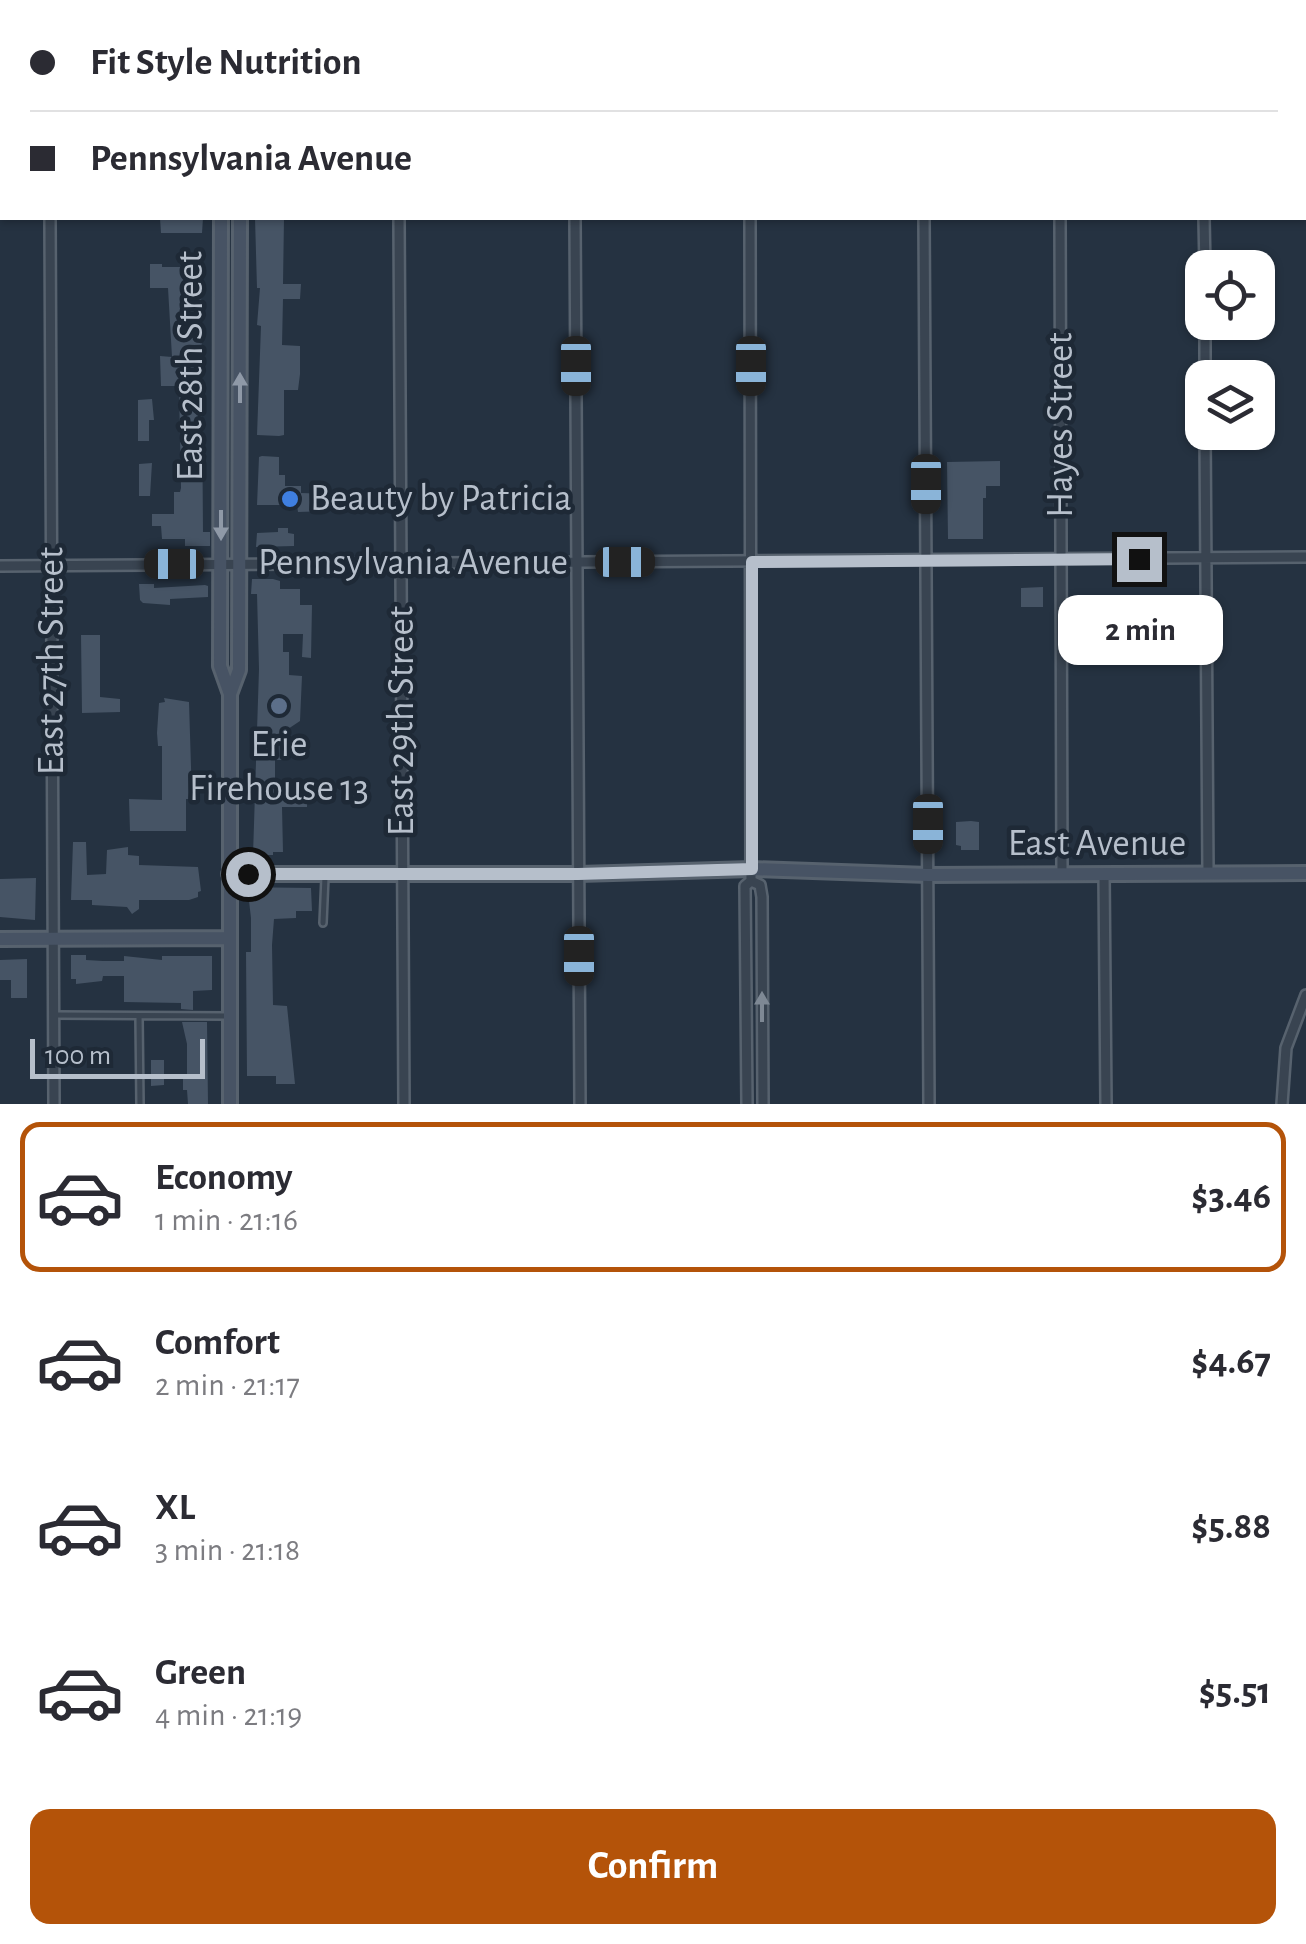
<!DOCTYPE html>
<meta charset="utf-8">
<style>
body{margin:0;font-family:"Alegreya Sans",sans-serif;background:#f2f2f3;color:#2b2b33;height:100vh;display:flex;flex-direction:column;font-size:38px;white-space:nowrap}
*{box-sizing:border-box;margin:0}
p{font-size:32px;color:#7c7c81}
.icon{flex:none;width:55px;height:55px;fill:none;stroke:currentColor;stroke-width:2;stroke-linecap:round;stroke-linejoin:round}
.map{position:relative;height:1104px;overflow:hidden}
.details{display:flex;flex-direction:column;background:#fff;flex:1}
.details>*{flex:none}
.banner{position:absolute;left:0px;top:0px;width:1308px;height:220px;box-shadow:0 2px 8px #0004;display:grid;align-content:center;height:220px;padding:0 30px;background:#fff}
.controls{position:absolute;left:1185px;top:250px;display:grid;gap:20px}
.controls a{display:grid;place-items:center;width:90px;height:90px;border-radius:20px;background:#fff;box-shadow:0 2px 8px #0004;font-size:50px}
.scale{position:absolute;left:30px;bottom:25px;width:175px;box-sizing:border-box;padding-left:10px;border:5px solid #b6bfcb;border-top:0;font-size:28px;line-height:35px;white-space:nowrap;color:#b6bfcb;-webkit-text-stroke:8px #1e2936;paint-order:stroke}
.end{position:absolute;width:45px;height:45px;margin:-22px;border:12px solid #b6bfcb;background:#111;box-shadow:0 0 0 5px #111}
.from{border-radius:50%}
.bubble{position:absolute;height:70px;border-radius:20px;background:#fff;box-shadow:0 2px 8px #0004;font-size:32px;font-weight:600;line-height:70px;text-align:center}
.car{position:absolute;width:30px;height:60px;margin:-30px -15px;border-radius:12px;box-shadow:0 0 8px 2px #0007;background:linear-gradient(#222 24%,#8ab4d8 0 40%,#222 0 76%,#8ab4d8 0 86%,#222 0)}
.banner b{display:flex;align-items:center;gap:35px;height:95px;font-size:38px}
.banner b+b{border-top:2px solid #e1e1e2}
.banner i{width:25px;height:25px;background:#2b2b33}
ul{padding:18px 0 0;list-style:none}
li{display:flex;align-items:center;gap:30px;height:150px;margin:0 20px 15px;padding:0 10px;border:5px solid transparent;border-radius:20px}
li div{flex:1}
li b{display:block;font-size:38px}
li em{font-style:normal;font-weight:600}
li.on{border-color:#b45309}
li>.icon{width:90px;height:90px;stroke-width:1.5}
.cta{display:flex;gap:20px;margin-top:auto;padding:20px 30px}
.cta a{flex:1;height:115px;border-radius:20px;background:#b45309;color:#fff;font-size:40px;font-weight:600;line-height:115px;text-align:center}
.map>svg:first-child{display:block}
.building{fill:#465465}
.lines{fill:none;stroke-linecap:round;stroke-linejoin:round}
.lane-casing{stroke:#57626e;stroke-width:10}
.street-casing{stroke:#57626e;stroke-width:14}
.secondary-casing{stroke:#57626e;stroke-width:18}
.lane{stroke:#394451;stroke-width:5}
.street{stroke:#394451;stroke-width:9}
.secondary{stroke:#475364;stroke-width:12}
.oneway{fill:#8f99a7}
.oneway2{fill:#7e8894}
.route{stroke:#b6bfcb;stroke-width:12}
.shop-dot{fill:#3f7fe0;stroke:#1e2936;stroke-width:4}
.service-dot{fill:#5c6f8a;stroke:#1e2936;stroke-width:4}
.labels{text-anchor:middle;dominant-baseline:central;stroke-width:9;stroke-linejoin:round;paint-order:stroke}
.street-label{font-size:38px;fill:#b6bfcb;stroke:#1e2936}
.poi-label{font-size:38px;fill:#b6bfcb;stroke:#1e2936;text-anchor:start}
</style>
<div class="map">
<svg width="1306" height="1104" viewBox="0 0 1306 1104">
<rect width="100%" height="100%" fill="#253241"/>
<path class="building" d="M160,218h43l-1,15h-41z
M255,218h29l-1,66h18l-1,15h-17l-1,46 18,1v28l-2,16h-14v45l-5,1 -22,-1 4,-109 -4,-1 3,-37h-3z
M150,264h12v3h39l2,265h7v14h-25v-7h-23l-1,-13h-9v-12h22v-22h6l1,-4 -2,-102h-18l-1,-30 12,1 -4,-69h-18z
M152,399l2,21h-5v21h-11v-41z
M262,456l17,1v18h6v11h16v7l29,1 -1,17 -31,1 -1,-7h-40l2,-48z
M1000,461v25h-14v12h-3v41h-35l-1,-77z
M152,463l-2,33h-11v-32z
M278,528h10v5l6,1v12l-38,1 1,-14 21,-1z
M252,579h21l7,2v8h20v16h12l-1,53 -9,-1 1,-23h-20v18h6v23l13,1 -2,45 -36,24h22v15h-11v26l20,1v-6h13l-1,26h-25l1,45h-10v3h-20l6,-186 -2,-75h-6z
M139,584h15v4l51,-3 3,1v11l-38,2v6l-27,-2 -3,-3z
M1043,587v20h-22v-19z
M81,635h19v62l20,2v13l-38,1z
M164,698l25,4 3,97h-6v32h-56l-1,-32 33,1v-54h-4l-1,-13 2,-30 6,-1z
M971,821l8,1v28h-18v-4l-5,-1v-23z
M73,842h13l1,33 19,-1 1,-24 21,-3v8l11,1v9l59,2 3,24 -3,1v5l-9,3h-50v9l-7,5 -5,-7 -35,-2v-5h-21z
M36,878l-1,42 -35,-3v-38z
M244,887l67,1 1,23h-16v7l-22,1 -2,26 1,60 14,1 8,78h-19v-8h-29l-1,-124h5v-34l-2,-17h-5z
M71,955h15v5l17,1h21v-5l38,4v-4h50v34l-19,1v19l-12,-1v-6l-57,-1v-26h-21l-1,5 -26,3v-5h-5z
M27,959v39h-16v-18h-11v-20z
M182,1022h25l1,82h-20l-1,-14h-4v-12h4v-34z
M151,1060h13v25l-13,1z"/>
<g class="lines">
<defs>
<path id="lane" d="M323,923l2,-46
M54,1015l173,1
M139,1017l1,87"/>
<path id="street" d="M48,0v2
M397,0v2
M574,0v2
M749,0v2
M922,0v2
M1305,178h1
M0,194h2
M50,218l4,886
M399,218l5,886
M575,218l5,886
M750,218l1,663
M924,218l5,886
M1060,218l2,655
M1204,218l1,50
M1205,322v56
M1205,432l3,441
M0,566l1306,-9
M1104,874l2,230
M747,1104l-2,-218 6,-5 9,4 2,12 1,207
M1282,1104l4,-56 20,-53"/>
<path id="secondary" d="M219,0v2
M239,0v2
M221,218l-1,448 10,28v410
M230,694l9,-24 1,-452
M229,874h350l173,-5 176,6 378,-2
M0,939l229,-1"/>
</defs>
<use href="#lane" class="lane-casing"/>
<use href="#street" class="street-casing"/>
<use href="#secondary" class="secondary-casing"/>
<use href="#lane" class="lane"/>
<use href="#street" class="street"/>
<use href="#secondary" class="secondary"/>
</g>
<defs><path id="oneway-solid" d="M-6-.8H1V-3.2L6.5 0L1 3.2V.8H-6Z" transform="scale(2.5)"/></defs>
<g class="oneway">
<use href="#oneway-solid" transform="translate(240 388) rotate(-90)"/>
<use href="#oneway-solid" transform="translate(221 525) rotate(90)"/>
</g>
<use class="oneway2" href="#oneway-solid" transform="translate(762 1007) rotate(-90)"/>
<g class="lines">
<path class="route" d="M248,874h330l174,-5v-307l387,-3"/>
</g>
<circle class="shop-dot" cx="290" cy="499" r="10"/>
<circle class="service-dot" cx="279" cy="706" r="10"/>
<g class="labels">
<g class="street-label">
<text transform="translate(191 366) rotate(-90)">East 28th Street</text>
<text transform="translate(1061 425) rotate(-90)">Hayes Street</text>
<text x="413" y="563">Pennsylvania Avenue</text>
<text transform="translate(52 661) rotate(-90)">East 27th Street</text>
<text transform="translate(402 721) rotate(-90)">East 29th Street</text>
<text x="1097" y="844">East Avenue</text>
</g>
<g class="poi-label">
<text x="310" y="499">Beauty by Patricia</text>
<text x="279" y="745" text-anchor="middle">Erie<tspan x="279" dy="44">Firehouse 13</tspan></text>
</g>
</g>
</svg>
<div class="controls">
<a><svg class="icon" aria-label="locate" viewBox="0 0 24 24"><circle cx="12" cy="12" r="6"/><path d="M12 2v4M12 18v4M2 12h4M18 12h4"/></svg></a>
<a><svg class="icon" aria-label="layers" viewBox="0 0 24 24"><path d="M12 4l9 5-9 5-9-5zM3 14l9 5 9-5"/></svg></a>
</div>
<div class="scale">100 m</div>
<i class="end from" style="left:248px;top:874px"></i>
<i class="end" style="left:1139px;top:559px"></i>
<div class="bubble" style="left:1058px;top:595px;width:165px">2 min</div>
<i class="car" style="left:576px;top:366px;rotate:180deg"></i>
<i class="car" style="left:751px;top:366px;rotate:180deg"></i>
<i class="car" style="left:926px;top:484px;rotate:180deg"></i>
<i class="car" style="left:625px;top:562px;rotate:90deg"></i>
<i class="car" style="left:174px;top:564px;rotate:270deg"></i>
<i class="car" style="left:928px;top:824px;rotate:180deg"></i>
<i class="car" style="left:579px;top:956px;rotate:180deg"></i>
<div class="banner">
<b><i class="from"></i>Fit Style Nutrition</b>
<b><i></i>Pennsylvania Avenue</b>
</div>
</div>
<section class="details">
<ul>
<li class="on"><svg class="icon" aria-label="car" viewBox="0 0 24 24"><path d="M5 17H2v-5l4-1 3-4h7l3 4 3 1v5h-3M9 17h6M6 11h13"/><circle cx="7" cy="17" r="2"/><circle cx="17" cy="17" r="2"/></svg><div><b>Economy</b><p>1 min · 21:16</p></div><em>$3.46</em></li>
<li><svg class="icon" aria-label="car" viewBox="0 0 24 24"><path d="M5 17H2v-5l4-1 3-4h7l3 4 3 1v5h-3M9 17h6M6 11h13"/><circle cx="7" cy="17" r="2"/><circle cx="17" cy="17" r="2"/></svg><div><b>Comfort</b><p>2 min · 21:17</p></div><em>$4.67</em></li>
<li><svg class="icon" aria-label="car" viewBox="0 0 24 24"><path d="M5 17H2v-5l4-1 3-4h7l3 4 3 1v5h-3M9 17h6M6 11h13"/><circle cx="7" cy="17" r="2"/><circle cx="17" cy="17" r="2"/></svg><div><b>XL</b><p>3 min · 21:18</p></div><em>$5.88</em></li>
<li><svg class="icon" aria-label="car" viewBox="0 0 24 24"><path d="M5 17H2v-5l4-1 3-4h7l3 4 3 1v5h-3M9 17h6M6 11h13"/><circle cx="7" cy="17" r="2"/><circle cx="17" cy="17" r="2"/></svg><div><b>Green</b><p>4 min · 21:19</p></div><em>$5.51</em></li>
</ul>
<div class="cta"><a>Confirm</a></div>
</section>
